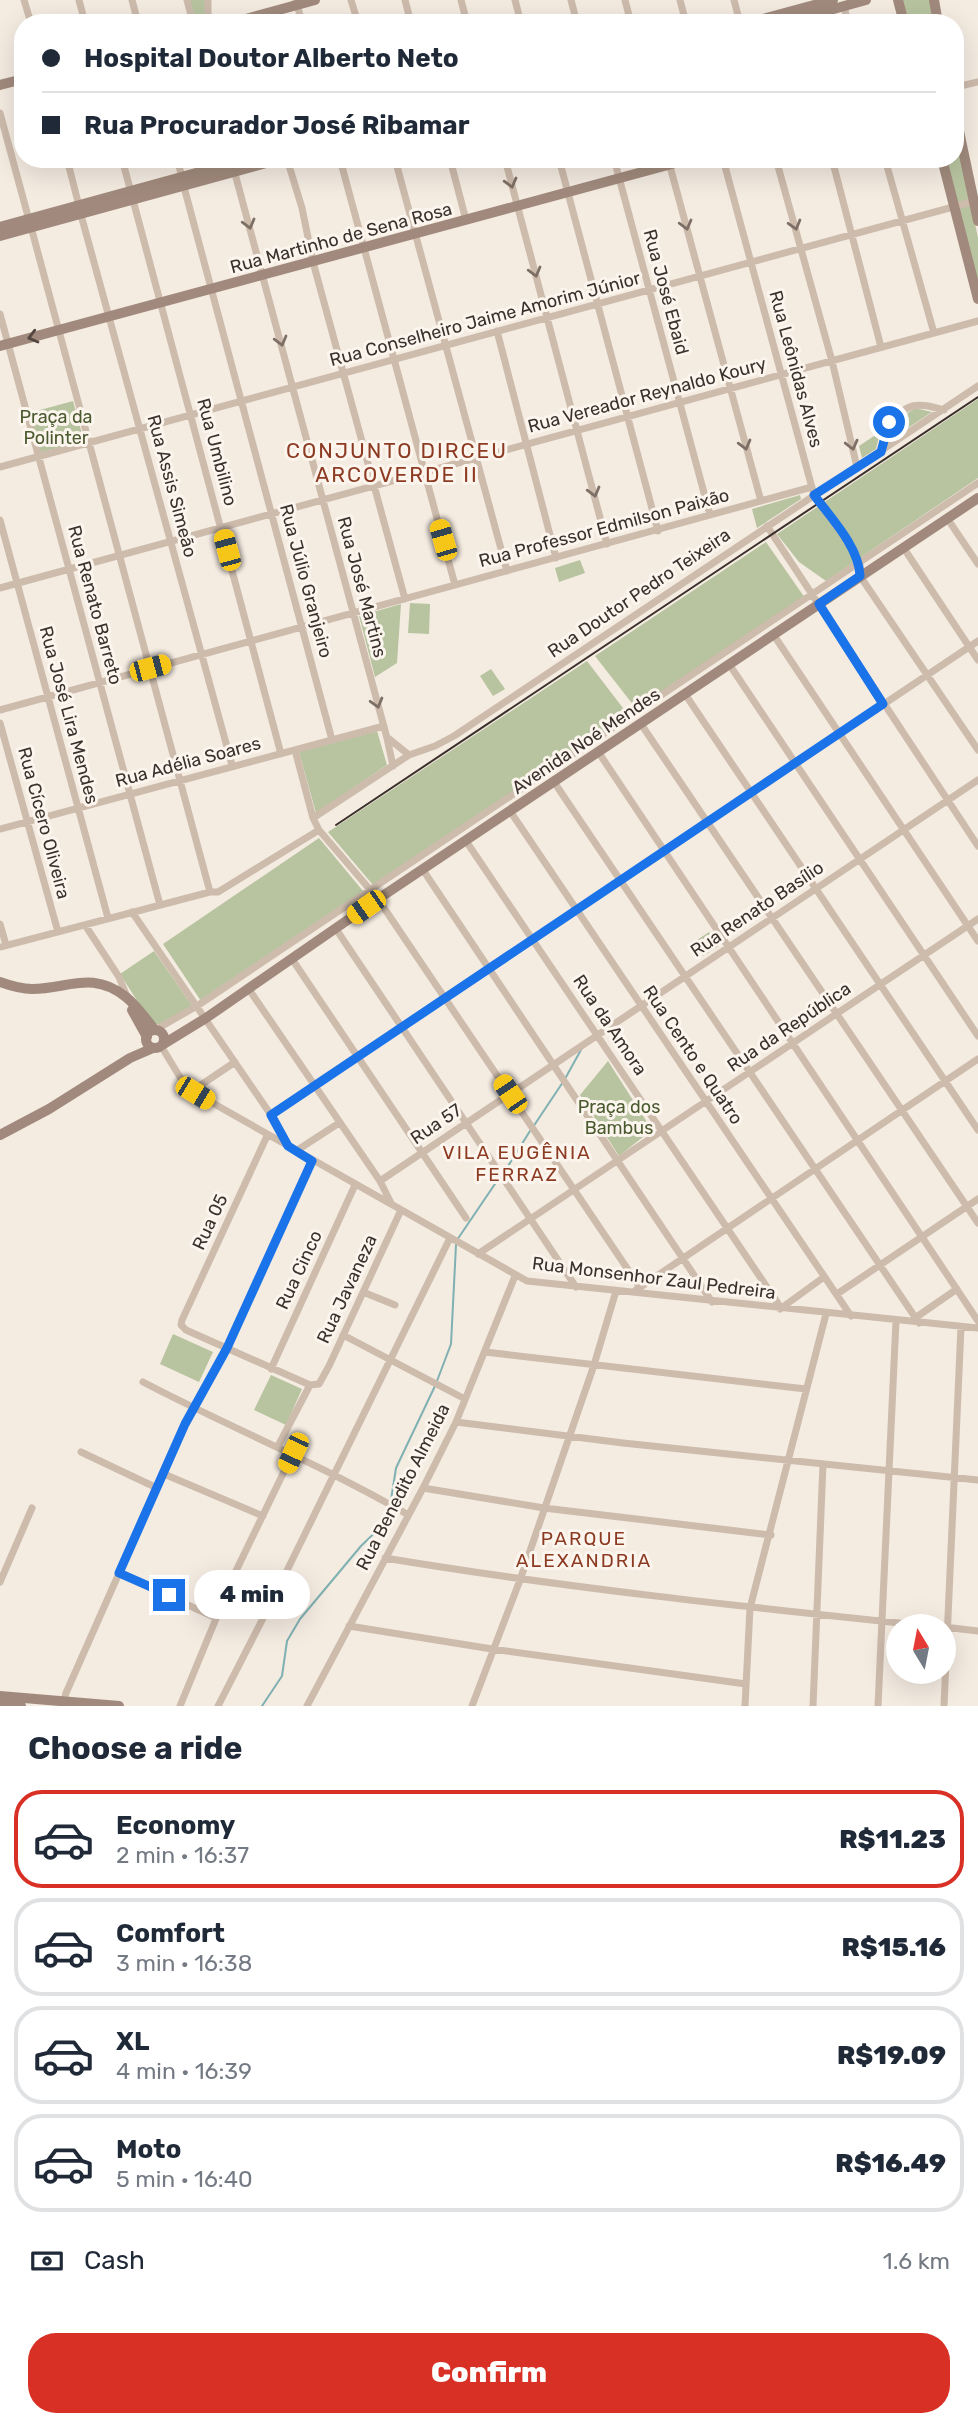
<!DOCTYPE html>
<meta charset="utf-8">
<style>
body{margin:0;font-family:Rubik,sans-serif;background:#f6f6f7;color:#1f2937;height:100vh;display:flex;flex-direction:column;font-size:26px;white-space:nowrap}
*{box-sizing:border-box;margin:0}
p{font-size:23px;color:#747a83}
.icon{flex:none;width:38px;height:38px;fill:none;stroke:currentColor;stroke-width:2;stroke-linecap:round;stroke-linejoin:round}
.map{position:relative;height:1706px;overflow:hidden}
.details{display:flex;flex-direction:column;background:#fff;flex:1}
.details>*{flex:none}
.top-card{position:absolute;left:14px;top:14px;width:950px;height:154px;border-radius:28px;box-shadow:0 7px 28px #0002;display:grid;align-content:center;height:154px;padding:0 28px;background:#fff}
.needle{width:46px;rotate:350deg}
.buttons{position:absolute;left:886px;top:1614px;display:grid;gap:14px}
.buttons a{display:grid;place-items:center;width:70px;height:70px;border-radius:50%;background:#fff;box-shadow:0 7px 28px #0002;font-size:35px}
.end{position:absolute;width:32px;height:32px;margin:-16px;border:9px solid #1a73e8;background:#fff;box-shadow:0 0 0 4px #fff}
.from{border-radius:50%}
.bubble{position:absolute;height:49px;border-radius:24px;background:#fff;box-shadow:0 7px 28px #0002;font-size:23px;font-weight:800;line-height:49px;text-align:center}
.car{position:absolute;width:21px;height:42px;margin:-21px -10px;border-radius:9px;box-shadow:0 0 5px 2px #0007;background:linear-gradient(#f5c518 24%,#345 0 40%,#f5c518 0 76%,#345 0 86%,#f5c518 0)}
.top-card b{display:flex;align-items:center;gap:24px;height:66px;font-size:26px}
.top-card b+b{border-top:2px solid #e0e1e3}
.top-card i{width:18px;height:18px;background:#1f2937}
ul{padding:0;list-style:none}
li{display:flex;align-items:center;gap:21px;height:98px;margin:0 14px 10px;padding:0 14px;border:4px solid #e0e1e3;border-radius:28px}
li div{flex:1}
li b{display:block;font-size:26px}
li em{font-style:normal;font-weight:800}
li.current{border-color:#d93025}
li>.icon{width:63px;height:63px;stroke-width:1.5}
h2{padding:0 28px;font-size:32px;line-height:84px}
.pay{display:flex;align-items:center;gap:18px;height:77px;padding:0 28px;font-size:26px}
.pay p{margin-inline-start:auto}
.primary-button{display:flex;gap:14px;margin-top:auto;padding:14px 28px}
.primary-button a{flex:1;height:80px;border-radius:28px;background:#d93025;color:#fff;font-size:28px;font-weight:800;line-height:80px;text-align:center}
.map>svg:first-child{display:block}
.green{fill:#b8c4a0}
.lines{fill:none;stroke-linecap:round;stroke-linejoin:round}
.stream{stroke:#7fb0b2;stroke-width:2}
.street{stroke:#cdbbac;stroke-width:7}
.secondary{stroke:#a18a7d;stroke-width:10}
.tram{stroke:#3b302b;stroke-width:2}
.oneway{stroke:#7d6f65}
.oneway2{stroke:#544640}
.route{stroke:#1a73e8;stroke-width:9}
.labels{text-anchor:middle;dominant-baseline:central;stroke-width:6;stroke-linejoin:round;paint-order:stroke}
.street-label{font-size:18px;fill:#3b302b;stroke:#fbf5ee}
.park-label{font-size:18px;fill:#4a5a2e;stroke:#fbf5ee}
.neighbourhood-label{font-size:19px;letter-spacing:2px;fill:#8c3b22;stroke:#fbf5ee}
.quarter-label{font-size:21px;letter-spacing:2px;fill:#8c3b22;stroke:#fbf5ee}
</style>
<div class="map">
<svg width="978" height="1706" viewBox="0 0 978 1706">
<rect width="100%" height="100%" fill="#f4ebe1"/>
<path class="green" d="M188,0h17l1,23h-12z
M901,0h30l4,23h-27z
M956,130l22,108v53l-34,-132h12z
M978,399v79l-152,103 -27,-19 -22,-28z
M73,401l11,40 -45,12 -10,-40z
M915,408l17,4 -44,29 3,-16z
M880,432l-4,17 -14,9 -3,-12z
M800,495l1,4 -44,29 -5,-19z
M766,542l39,56 -167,113 -43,-55z
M580,560l5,13 -26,9 -4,-14z
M410,603l20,1 -1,30 -21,-1z
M401,604l-4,59 -22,14 -16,-61z
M587,661l42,55 -256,169 -45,-53z
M491,669l14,20 -12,7 -13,-20z
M377,731l10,34 -71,48 -17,-61z
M319,838l44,53 -162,110 -38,-57z
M709,932l10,14 -16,10 -9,-14z
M154,951l39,56 -31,17h-10l-32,-50z
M608,1061l44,69 -33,26 -39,-61z
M173,1334l40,18 -14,30 -39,-18z
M271,1375l31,14 -16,36 -32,-15z"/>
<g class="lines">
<path class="stream" d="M566,1077l16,-29
M533,1127l30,-45
M503,1174l27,-43
M457,1240l42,-62
M437,1381l14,-37 5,-99
M391,1500l5,-32 39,-82
M262,1706l20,-30 5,-35 13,-22 61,-73 25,-24 3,-13"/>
<path class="street" d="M24,0l7,23
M79,0l6,23
M132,0l6,23
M187,0l6,23
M208,0v23
M296,0l6,23
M351,0l7,23
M405,0l6,23
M461,0l6,23
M515,0l6,23
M571,0l6,23
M625,0l6,23
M680,0l6,23
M734,0l6,23
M844,6l4,17
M956,87l22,-5
M0,113l29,107
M67,159l12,47
M122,159l9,33
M177,159l5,18
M287,159l15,49 11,54 92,337
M340,159l115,426
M395,159l112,412
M450,159l16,61
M505,159l102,385
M559,159l99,372
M614,159l96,356
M668,159l93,342
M723,159l91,336 36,50 10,18v13l118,174
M776,159l56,202 25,106
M832,159l49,188
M885,159l49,174
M234,170l153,568 6,28
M184,187l148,553
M133,200l148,554
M81,215l151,550
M31,227l179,665
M0,314l160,591
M497,331l59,227
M881,452l6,-28c24,-22 28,-22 57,-14
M0,467l975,-266
M947,518l31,46
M0,520l108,398
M767,526l211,320
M903,547l75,113
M0,588l978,-267
M773,634l205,307
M729,664l249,372
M685,694l293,436
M0,710l812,-223
M0,723l58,209
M641,724l337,499
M388,738l21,17
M295,750l18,68 6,12 59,69 261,387
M599,753l379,568
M554,782l365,541
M510,811l341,505
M313,818l96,-63 26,-9 19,-10 524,-350
M0,829l384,-103
M466,841l315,467
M423,870l289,432
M132,912l139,203 16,29
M0,924l6,21
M85,925l34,52 9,22
M336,929l240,358
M0,947l210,-55h8l101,-62
M292,959l174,259
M248,988l132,193 11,22
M155,1030l42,-24 781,-523
M161,1046l22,36 12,11 332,188 451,47
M192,1091l43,-29
M271,1115l707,-474
M267,1136l-85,184 -1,5 5,5 124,55 9,-1 10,-18 72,-156
M296,1151l43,-28
M380,1181l598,-401
M478,1254l500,-335
M636,1290l342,-231
M363,1292l32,13
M837,1294l141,-95
M780,1309l44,-32
M915,1318l42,-29
M343,1335l122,64
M485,1352l321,37
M271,1369l84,-184
M143,1382c86,45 177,82 262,131
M456,1422l167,21 355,37
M278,1446l32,-61
M81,1452l76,36
M164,1474l99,42
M423,1488l121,20 227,27
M385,1558c180,30 362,49 544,68
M119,1573l97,45
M234,1575l41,20
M0,1582l32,-74
M349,1626l143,23 254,35
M944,1627l34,4
M63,1705l3,-12 119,-269 42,-76 85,-187
M180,1706l54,-131 59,-122
M218,1706l57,-111 175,-357
M307,1706l116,-218 33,-66 59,-146
M472,1706l48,-126 74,-215 22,-74
M745,1706l5,-98 76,-294
M813,1706l10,-242
M878,1706l18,-385
M944,1706l17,-379"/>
<path class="secondary" d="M898,0l6,23
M934,0l4,23
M231,23l84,-23
M748,23l85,-23
M783,23l83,-23
M0,85l23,-6
M956,117l22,104
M942,159l36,140
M0,227l247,-68
M0,236l281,-77
M0,346l690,-187
M0,982c11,4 20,7 32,7 36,0 60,-19 94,8 11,9 20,22 29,33
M132,1010l15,27
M146 1039a9 9 0 1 1 18 0a9 9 0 1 1-18 0Z
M162,1045l44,-27 172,-119 600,-401
M0,1135l49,-26 81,-51 23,-10
M0,1696l119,10
M0,1704l21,2"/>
<path class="tram" d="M336,825l642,-428"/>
</g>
<defs><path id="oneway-chevron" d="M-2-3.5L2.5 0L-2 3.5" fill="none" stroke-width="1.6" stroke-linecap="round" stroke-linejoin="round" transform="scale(1.75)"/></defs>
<g class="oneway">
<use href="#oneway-chevron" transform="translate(511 183) rotate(75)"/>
<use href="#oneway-chevron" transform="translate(249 224) rotate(75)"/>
<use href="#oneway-chevron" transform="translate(686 225) rotate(75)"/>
<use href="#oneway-chevron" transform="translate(795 225) rotate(74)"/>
<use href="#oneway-chevron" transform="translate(535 272) rotate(75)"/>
<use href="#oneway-chevron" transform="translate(281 341) rotate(75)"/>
<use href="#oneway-chevron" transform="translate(745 445) rotate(75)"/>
<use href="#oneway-chevron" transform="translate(852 445) rotate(76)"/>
<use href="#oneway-chevron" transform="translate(594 492) rotate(75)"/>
<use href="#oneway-chevron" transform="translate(377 703) rotate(74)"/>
</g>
<use class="oneway2" href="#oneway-chevron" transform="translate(33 337) rotate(165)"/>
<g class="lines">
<path class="route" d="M169,1595l-50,-22 66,-149 42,-76 85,-187 -24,-15 -17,-31 612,-411 -64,-100 41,-28c-1,-29 -29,-58 -46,-81l67,-43 8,-30"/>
</g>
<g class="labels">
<g class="street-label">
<text transform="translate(341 238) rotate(-15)">Rua Martinho de Sena Rosa</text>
<text transform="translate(666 292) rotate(75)">Rua José Ebaid</text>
<text transform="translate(485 319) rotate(-15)">Rua Conselheiro Jaime Amorim Júnior</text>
<text transform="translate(796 369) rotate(75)">Rua Leônidas Alves</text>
<text transform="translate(647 395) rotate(-15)">Rua Vereador Reynaldo Koury</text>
<text transform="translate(217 452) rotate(75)">Rua Umbilino</text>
<text transform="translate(172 486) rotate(75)">Rua Assis Simeão</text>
<text transform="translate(604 528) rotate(-15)">Rua Professor Edmilson Paixão</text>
<text transform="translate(306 581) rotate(75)">Rua Júlio Granjeiro</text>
<text transform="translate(362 587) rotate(75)">Rua José Martins</text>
<text transform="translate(639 593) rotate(-34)">Rua Doutor Pedro Teixeira</text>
<text transform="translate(95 605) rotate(75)">Rua Renato Barreto</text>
<text transform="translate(69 715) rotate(75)">Rua José Lira Mendes</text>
<text transform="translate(586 741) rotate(-34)">Avenida Noé Mendes</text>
<text transform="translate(188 762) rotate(-15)">Rua Adélia Soares</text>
<text transform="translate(44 823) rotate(75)">Rua Cícero Oliveira</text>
<text transform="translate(757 909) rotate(-34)">Rua Renato Basílio</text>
<text transform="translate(610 1025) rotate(56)">Rua da Amora</text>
<text transform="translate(789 1027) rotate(-34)">Rua da República</text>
<text transform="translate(693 1055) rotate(56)">Rua Cento e Quatro</text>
<text transform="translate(436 1124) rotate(-34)">Rua 57</text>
<text transform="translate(210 1222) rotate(-65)">Rua 05</text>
<text transform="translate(299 1270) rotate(-65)">Rua Cinco</text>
<text transform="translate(654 1278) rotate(7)">Rua Monsenhor Zaul Pedreira</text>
<text transform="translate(347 1289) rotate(-65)">Rua Javaneza</text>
<text transform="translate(403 1487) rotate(-63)">Rua Benedito Almeida</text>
</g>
<g class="park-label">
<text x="56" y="417">Praça da<tspan x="56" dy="21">Polinter</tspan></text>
<text x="619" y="1107">Praça dos<tspan x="619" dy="21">Bambus</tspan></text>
</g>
<g class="neighbourhood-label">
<text x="517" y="1152">VILA EUGÊNIA<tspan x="517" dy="22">FERRAZ</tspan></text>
<text x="584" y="1538">PARQUE<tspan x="584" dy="22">ALEXANDRIA</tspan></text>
</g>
<g class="quarter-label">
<text x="397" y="450">CONJUNTO DIRCEU<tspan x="397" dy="24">ARCOVERDE II</tspan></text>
</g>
</g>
</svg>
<div class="buttons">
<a><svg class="needle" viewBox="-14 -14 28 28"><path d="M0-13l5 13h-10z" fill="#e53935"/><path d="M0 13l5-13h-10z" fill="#747a83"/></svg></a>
</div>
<i class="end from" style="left:889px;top:422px"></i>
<i class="end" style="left:169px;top:1595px"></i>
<div class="bubble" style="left:194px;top:1570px;width:116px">4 min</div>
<i class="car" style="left:443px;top:540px;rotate:344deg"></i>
<i class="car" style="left:227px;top:550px;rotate:345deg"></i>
<i class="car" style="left:150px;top:668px;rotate:75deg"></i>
<i class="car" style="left:366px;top:907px;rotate:235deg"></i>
<i class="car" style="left:195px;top:1093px;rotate:121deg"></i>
<i class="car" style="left:510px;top:1094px;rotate:326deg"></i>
<i class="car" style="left:293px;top:1453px;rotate:205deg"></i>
<div class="top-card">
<b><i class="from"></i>Hospital Doutor Alberto Neto</b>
<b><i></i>Rua Procurador José Ribamar</b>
</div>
</div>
<section class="details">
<h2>Choose a ride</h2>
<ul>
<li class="current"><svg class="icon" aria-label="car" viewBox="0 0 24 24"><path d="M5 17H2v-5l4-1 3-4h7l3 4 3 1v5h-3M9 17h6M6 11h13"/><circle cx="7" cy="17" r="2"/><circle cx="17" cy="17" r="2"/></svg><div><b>Economy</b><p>2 min · 16:37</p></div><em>R$11.23</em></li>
<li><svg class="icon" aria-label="car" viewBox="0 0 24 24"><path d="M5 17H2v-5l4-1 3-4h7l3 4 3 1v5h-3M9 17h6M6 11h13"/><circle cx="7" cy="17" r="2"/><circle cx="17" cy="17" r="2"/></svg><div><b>Comfort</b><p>3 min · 16:38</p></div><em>R$15.16</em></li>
<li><svg class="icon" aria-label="car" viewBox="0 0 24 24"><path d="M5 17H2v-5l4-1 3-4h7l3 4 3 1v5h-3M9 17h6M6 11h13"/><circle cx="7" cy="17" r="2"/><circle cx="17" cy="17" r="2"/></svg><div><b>XL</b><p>4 min · 16:39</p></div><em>R$19.09</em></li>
<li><svg class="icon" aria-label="car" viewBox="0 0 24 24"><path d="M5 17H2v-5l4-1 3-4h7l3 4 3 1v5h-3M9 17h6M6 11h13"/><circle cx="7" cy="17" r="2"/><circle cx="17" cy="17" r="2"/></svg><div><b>Moto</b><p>5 min · 16:40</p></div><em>R$16.49</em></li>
</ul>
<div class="pay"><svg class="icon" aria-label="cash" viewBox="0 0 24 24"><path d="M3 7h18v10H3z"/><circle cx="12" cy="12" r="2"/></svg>Cash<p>1.6 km</p></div>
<div class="primary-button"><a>Confirm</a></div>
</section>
